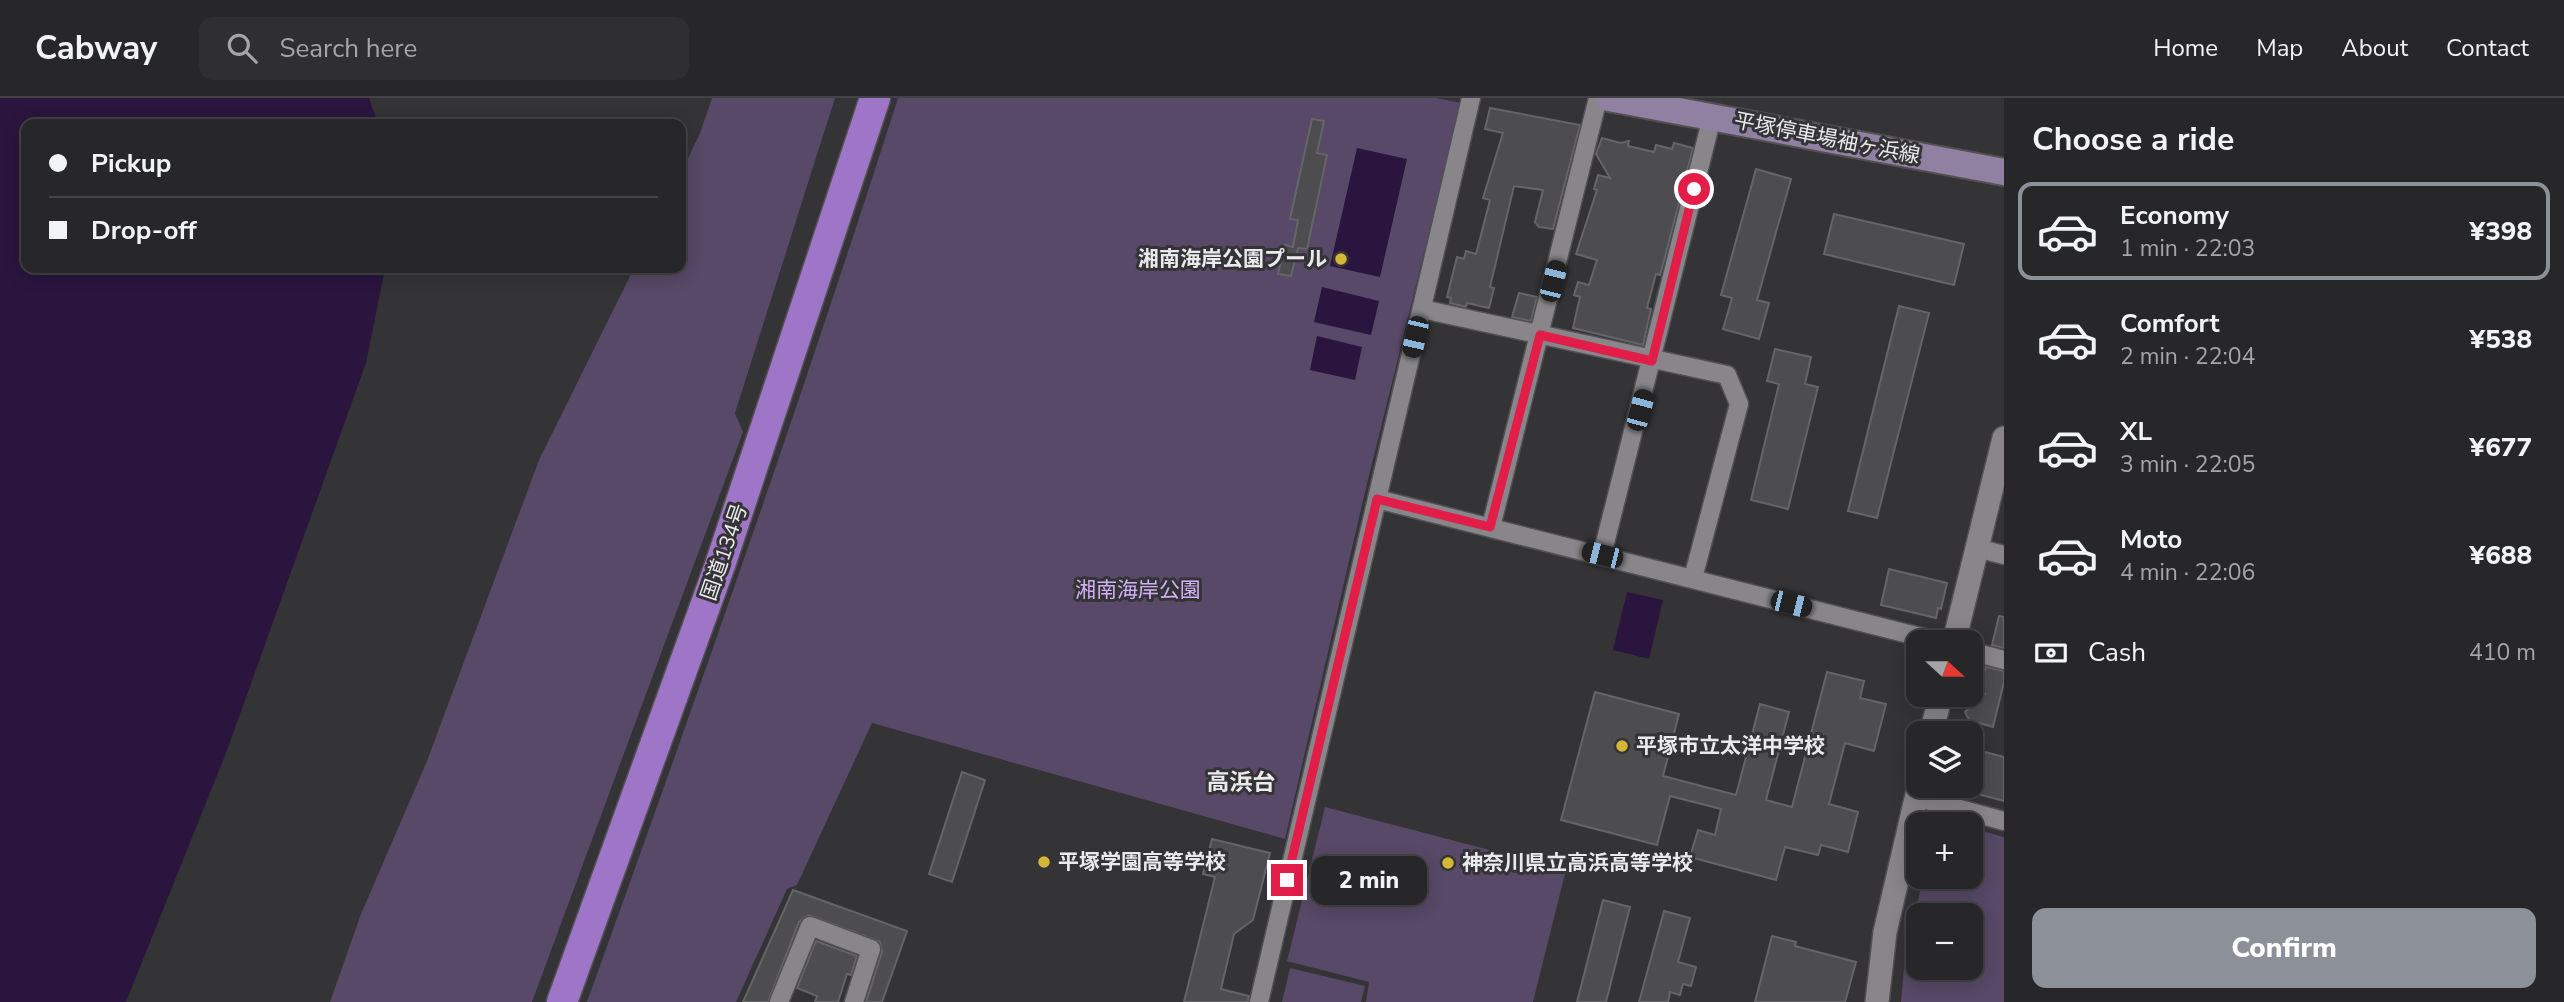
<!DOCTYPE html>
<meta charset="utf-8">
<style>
body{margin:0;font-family:"Nunito Sans","Noto Sans JP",sans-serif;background:#2f2e30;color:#f1f3f6;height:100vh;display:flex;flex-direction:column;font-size:26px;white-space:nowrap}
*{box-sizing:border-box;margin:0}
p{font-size:23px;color:#a4a5a8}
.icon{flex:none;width:38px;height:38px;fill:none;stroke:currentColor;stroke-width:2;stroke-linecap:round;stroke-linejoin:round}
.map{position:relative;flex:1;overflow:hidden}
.details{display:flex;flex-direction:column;background:#272628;width:560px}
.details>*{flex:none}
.banner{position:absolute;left:21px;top:21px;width:665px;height:154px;border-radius:14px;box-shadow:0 4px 18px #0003,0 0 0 2px #434345;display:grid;align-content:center;height:154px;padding:0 28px;background:#272628}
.needle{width:46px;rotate:111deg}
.fabs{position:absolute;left:1906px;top:532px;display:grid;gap:14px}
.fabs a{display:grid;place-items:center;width:77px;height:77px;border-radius:14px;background:#272628;box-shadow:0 4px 18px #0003,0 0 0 2px #434345;font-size:35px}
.end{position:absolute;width:32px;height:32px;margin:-16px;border:9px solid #e11d48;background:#fff;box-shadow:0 0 0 4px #fff}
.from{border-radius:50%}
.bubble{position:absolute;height:49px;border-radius:14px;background:#272628;box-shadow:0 4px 18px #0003,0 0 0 2px #434345;font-size:23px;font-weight:800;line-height:49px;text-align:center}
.car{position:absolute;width:21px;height:42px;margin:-21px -10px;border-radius:9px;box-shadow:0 0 5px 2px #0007;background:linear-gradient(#222 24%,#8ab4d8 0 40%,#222 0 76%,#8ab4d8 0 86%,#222 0)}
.banner b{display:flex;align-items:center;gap:24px;height:66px;font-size:26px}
.banner b+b{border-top:2px solid #434345}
.banner i{width:18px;height:18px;background:#f1f3f6}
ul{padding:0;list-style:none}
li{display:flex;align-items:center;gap:21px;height:98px;margin:0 14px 10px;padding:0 14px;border:4px solid transparent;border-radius:14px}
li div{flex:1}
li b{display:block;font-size:26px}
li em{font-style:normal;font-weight:800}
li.selected{border-color:#8c9099}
li>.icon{width:63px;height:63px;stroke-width:1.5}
h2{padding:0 28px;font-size:32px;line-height:84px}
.pay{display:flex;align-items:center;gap:18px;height:77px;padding:0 28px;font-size:26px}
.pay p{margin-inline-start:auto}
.button{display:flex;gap:14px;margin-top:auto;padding:14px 28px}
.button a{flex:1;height:80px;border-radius:14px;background:#8c9099;color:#fff;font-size:28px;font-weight:800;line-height:80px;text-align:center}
header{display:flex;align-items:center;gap:42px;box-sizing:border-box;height:98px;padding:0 35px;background:#272628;border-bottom:2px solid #434345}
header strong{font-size:33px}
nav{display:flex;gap:38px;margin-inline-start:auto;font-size:24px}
.search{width:490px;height:63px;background:#2f2e30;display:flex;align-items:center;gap:18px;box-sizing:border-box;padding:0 24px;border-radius:14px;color:#a4a5a8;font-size:26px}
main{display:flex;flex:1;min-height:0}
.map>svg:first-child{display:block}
.green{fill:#574967;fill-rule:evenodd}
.water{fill:#2a153e}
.building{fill:#4d4c4f;stroke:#656468;stroke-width:2}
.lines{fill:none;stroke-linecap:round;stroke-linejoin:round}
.minor-casing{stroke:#525053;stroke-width:21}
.tertiary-casing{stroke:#525053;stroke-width:26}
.secondary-casing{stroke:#525053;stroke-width:30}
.trunk-casing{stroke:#525053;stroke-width:33}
.minor{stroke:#88868a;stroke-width:18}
.tertiary{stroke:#88868a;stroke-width:23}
.secondary{stroke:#9080a1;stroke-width:26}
.trunk{stroke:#9e75c7;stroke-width:30}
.route{stroke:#e11d48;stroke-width:9}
.poi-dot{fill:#d3b635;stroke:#343336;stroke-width:2.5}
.labels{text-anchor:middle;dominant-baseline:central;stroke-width:6;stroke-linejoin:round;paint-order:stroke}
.street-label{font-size:21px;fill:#eae9eb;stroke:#343336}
.poi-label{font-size:21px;font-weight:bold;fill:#eae9eb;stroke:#343336;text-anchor:start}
.park-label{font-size:21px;fill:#d2b0f8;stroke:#343336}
.neighbourhood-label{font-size:23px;font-weight:bold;fill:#eae9eb;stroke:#343336}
</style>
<header>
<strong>Cabway</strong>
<div class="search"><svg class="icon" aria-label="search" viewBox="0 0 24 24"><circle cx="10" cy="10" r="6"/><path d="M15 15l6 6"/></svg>Search here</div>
<nav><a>Home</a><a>Map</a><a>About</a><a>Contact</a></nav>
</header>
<main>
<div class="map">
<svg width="2004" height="904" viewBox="0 0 2004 904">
<rect width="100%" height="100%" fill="#343336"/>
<path class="green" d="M712,0h123l-100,315 8,19 -211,570h-202l31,-88 66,-153 112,-301 95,-192h47v-95l19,-40z
M898,0h538l25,5 -97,393 -79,343 -413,-116 -75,162 -10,4 -51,113h-149c108,-300 214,-600 311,-904z
M1325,709l241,63 -33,132h-167l3,-20 -82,-21z
M1971,730l33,9v165h-103l3,-35 19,-90h47zM1918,817h52v53h-52z
M1290,870l75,18 -4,16h-79z"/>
<path class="water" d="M0,0h369l9,26h-352v144h359l-19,95 -140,390 -100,249h-126z
M1357,50l50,11 -27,118 -50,-11z
M1322,189l57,14 -8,34 -57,-13z
M1317,238l45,11 -7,33 -45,-10z
M1627,494l36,8 -14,59 -36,-9z"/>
<path class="building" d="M1490,10l90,17 -27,104 -14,-2 -4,-5 8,-32 -29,-4 -24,101 4,1 -5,20 -22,-5 -1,4 -16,-4 1,-5 -4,-1 10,-40 7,2 2,-8 10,3 14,-54 -7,-2 20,-65 -18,-4z
M1312,21l12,2 -7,32 10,2 -20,94 -9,-1 -7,28 -13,-2 7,-29 8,2 5,-27 -8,-1z
M1602,40l18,5 9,-2 -1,5 26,6 2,-7 16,4 2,-6 19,5 -28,109 -5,18 -4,-1 -9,34 4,1 -8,36 -70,-17 7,-31 -6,-2 4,-13 11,3 8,-25 -21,-6 21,-64 -3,-1 4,-14 12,3 -14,-24z
M1756,71l35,10 -34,121 12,3 -10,36 -36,-10 9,-31 -11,-3z
M1834,116l130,30 -10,41 -130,-31z
M1519,195l18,4 -6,24 -19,-4z
M1899,208l30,7 -52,205 -29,-7z
M1775,251l36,8 -6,27 13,3 -30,122 -37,-9 28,-116 -12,-3z
M1889,471l58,14 -6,26 -3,-1 -2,10 -55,-13z
M1999,518l5,1v31l-12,-3z
M1986,569l18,4v11l-11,45 -24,-7 -4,-8 20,-18 -15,-5 4,-12 8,2z
M1827,574l37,9 -4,17 26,6 -12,47 -29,-8 -16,61 29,8 -10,40 -27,-7 -3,10 -33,-8 -9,33 -86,-23 8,-27 17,5 6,-26 -51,-13 -13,49 -96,-25 34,-128 84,22 -16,62 73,19 24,-91 29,8 -23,88 26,7z
M1970,650l34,9v44l-34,-9z
M962,674l23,8 -33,102 -23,-8z
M1212,741l58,14 -17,67 -19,14 -13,55 28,7 -1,6h-64l31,-125 -12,-3z
M793,792l114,41 -25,71h-16l16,-50 -2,-10 -71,-27 -10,7 -31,80h-25z
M1603,802l27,7 -24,95h-29z
M1664,813l26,7 -12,44 18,5 -5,19 -8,-2 -3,11 -10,-3 -2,10h-29z
M1772,838l24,6 -1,4 61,16 -11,40h-90z
M816,843l41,15 -6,19 -4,-1 -9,28h-23l2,-6 -20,-8z"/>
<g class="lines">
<defs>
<path id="minor" d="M1422,211l305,66 12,29 -46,174
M1377,401l563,143
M1491,429l107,-429
M1977,450l27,7
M1602,457l110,-438
M1970,553l34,9
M1916,699l88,24
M779,904l31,-76 61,23 -17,53
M1259,904l212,-904"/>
<path id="tertiary" d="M1954,544l50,-204
M1931,635l10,-38
M1877,904l8,-70 34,-146"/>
<path id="secondary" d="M1609,0l395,74"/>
<path id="trunk" d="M562,904l158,-437 155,-467"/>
</defs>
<use href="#minor" class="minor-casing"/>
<use href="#tertiary" class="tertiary-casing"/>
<use href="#secondary" class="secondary-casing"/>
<use href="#trunk" class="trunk-casing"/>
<use href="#minor" class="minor"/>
<use href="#tertiary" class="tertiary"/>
<use href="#secondary" class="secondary"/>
<use href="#trunk" class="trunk"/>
</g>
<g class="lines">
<path class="route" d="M1287,782l90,-381 113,28 50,-192 112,26 42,-172"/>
</g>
<g class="poi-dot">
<circle cx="1341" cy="161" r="7"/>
<circle cx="1622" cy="648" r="7"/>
<circle cx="1044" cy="764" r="7"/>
<circle cx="1448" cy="765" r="7"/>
</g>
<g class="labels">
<g class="street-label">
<text transform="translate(1827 40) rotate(11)">平塚停車場袖ヶ浜線</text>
<text transform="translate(724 454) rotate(-71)">国道134号</text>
</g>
<g class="poi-label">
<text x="1327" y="161" text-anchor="end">湘南海岸公園プール</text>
<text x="1636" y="648">平塚市立太洋中学校</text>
<text x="1058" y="764">平塚学園高等学校</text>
<text x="1462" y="765">神奈川県立高浜高等学校</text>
</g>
<g class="park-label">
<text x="1138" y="492">湘南海岸公園</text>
</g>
<g class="neighbourhood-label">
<text x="1241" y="684">高浜台</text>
</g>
</g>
</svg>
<div class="fabs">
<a><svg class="needle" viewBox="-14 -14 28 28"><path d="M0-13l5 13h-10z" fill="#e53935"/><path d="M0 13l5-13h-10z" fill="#a4a5a8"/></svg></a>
<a><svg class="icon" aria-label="layers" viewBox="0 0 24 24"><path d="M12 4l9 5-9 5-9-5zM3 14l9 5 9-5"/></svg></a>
<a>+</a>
<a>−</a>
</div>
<i class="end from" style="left:1694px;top:91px"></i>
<i class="end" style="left:1287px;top:782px"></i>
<div class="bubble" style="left:1311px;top:758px;width:116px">2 min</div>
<i class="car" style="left:1553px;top:183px;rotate:14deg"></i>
<i class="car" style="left:1415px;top:239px;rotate:193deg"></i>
<i class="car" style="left:1640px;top:312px;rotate:15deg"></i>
<i class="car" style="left:1602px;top:457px;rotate:284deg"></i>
<i class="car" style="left:1791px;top:506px;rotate:104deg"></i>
<div class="banner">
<b><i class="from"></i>Pickup</b>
<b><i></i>Drop-off</b>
</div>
</div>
<section class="details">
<h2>Choose a ride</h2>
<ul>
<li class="selected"><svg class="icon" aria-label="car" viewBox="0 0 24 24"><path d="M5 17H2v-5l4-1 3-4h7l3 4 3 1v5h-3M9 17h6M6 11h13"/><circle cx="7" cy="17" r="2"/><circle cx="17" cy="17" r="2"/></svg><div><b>Economy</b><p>1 min · 22:03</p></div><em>¥398</em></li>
<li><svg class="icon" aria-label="car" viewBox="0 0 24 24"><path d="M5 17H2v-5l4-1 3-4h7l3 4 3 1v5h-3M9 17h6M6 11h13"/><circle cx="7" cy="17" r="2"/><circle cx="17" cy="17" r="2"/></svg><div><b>Comfort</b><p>2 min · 22:04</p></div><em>¥538</em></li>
<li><svg class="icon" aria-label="car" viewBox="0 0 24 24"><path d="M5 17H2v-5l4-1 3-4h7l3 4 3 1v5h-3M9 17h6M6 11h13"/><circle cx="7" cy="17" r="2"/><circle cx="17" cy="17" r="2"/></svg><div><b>XL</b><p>3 min · 22:05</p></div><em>¥677</em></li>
<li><svg class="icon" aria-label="car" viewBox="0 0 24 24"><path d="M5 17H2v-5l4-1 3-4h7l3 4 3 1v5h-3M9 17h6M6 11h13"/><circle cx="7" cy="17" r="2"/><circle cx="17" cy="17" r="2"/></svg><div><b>Moto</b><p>4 min · 22:06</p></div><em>¥688</em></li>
</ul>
<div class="pay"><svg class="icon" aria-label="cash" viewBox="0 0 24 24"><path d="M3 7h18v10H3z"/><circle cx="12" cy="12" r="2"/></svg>Cash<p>410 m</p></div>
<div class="button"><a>Confirm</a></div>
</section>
</main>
